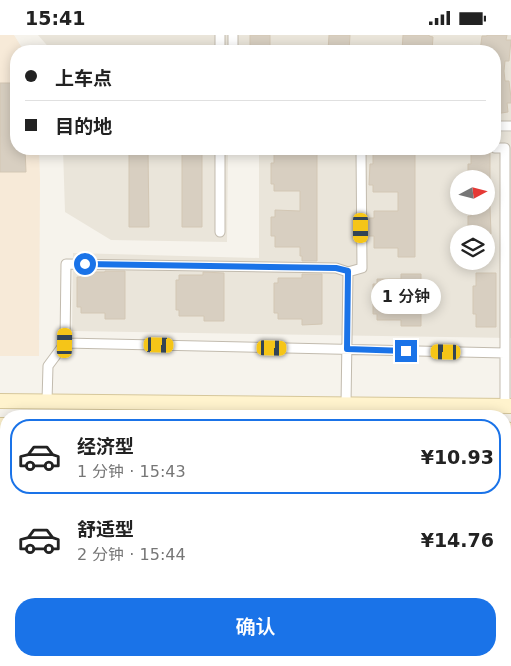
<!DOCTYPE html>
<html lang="zh">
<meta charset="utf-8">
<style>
body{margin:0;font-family:"DejaVu Sans","Noto Sans SC",sans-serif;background:#f2f2f2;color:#222;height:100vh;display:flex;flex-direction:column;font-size:19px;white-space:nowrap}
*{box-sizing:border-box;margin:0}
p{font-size:16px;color:#767676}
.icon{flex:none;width:28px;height:28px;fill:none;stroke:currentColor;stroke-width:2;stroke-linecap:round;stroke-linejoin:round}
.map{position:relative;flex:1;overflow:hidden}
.details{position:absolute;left:0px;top:375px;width:511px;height:256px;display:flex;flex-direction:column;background:#fff;border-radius:20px 20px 0 0;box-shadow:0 2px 12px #0003}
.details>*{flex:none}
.banner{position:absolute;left:10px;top:10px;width:491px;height:110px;border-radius:20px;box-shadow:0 2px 12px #0003;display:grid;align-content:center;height:110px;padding:0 15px;background:#fff}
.needle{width:32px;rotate:83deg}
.controls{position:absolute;left:450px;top:135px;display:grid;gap:10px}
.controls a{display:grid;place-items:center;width:45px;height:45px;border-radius:50%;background:#fff;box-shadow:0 2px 12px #0003;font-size:25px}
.end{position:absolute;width:22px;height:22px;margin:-11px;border:6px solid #1a73e8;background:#fff;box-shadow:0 0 0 2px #fff}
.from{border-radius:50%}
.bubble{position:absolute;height:35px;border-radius:18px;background:#fff;box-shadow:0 2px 12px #0003;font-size:16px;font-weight:600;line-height:35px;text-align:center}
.car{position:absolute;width:15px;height:30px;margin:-15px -8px;border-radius:6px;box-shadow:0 0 4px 1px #0007;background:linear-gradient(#f5c518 24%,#345 0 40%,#f5c518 0 76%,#345 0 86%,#f5c518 0)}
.banner b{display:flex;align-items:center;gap:18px;height:48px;font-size:19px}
.banner b+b{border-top:1px solid #e0e0e0}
.banner i{width:12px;height:12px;background:#222}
ul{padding:9px 0 0;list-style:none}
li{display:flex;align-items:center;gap:15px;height:75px;margin:0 10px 8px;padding:0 5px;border:2px solid transparent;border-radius:20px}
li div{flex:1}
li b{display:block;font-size:19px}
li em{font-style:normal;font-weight:600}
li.on{border-color:#1a73e8}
li>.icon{width:45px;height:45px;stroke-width:1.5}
.cta{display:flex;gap:10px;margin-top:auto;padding:10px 15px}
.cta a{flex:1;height:58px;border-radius:20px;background:#1a73e8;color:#fff;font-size:20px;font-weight:600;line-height:58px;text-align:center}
.status{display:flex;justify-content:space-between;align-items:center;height:35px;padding:0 25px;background:#fff;direction:ltr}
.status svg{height:14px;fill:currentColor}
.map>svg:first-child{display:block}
.residential{fill:#eae5da;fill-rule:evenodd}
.commercial{fill:#f7ead8}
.building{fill:#d8cfc1;stroke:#d3c7b4}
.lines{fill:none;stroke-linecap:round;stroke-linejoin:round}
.street-casing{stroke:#c2bbae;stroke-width:11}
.secondary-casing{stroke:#d6c79b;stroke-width:16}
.street{stroke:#fff;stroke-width:9}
.secondary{stroke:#fff3cd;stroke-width:14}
.route{stroke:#1a73e8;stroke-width:6}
</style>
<div class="status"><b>15:41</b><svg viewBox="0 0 49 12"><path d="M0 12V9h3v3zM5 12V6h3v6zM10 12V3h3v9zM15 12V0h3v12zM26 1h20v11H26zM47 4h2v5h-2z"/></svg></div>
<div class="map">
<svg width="511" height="631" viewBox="0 0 511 631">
<rect width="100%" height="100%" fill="#f6f3ec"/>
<path class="residential" d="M38,0h190v16h-176z
M238,0h273v87h-16v-71h-257z
M495,97h16v206l-439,-7 1,-78 186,5v-109h236zM459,144h27v27h-27zM459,199h27v27h-27z
M63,114h165l-1,93 -116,-2 -46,-28z
M0,428l6,1v196h499v-190h6v196h-511z"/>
<path class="commercial" d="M0,0h14l10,16h-8v98h23l1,30 -1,177h-39z"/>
<path class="building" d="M250,0h20v16h-20z
M329,0h21l-1,16h-21z
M403,0h26v1l4,1 -1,14h-30z
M487,0h20l-1,5h5l-2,21h-4l-1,10 1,10h4l2,17v5h-4l1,9 -13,2v-63h-15l2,-15h5z
M0,48h16v66h9l1,23h-26z
M129,114h19l1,78h-20z
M182,114h20v78h-20z
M300,114h17v112h-15v-5h-2v-9h-25v-11h-4v-19h4v-7l25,1v-20h-26v-7h-3v-21h3v-11l26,1z
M398,114h17v108h-17v-9h-24v-12h-5v-18h5v-7h24v-19h-25v-7h-4l1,-21h3v-11h25z
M471,117h19v27h-19v-3h-3v-12h3z
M471,171h19l1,28h-23v-18h3z
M105,236h20v48h-20v-6h-24v-6h-4v-30h4v-5h24z
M203,237l21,1v48h-20v-5h-25v-6h-3v-30h3v-5h24z
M476,238h20v54h-20v-13h-3v-28h3z
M302,239h20v50l-20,1v-6h-24v-6h-4v-30h4v-5h24z
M401,239h20v52h-20v-6h-24v-6h-4v-30h4v-5h24z"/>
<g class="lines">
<defs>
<path id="street" d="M220,0v16
M233,16v-16
M495,91h16
M495,113h10v258
M220,114v83
M65,308l1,-79 270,4 12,4
M47,366l1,-35 17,-23 440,10
M346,369l2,-132 14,-4 -1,-119
M505,495h6
M211,625l15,6
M316,625h4l9,6
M387,631l1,-6"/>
<path id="secondary" d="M0,366l511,5
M0,390h6
M505,394l6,1"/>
</defs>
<use href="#street" class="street-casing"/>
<use href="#secondary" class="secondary-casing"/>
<use href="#street" class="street"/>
<use href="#secondary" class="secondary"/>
</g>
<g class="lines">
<path class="route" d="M85,229l251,4 12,3 -1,78 59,2"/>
</g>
</svg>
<div class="controls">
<a><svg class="needle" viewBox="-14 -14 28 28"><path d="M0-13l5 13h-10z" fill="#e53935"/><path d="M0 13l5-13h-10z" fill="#767676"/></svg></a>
<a><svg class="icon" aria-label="layers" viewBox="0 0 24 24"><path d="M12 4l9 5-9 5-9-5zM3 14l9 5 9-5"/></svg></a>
</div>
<i class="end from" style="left:85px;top:229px"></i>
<i class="end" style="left:406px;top:316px"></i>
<div class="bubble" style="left:371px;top:244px;width:70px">1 分钟</div>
<i class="car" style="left:361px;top:193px;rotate:180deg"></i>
<i class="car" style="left:65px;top:308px;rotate:1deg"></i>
<i class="car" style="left:159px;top:310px;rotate:92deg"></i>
<i class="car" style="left:272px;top:313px;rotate:91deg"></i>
<i class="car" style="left:446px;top:317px;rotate:271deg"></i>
<div class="banner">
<b><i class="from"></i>上车点</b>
<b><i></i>目的地</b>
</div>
<section class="details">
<ul>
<li class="on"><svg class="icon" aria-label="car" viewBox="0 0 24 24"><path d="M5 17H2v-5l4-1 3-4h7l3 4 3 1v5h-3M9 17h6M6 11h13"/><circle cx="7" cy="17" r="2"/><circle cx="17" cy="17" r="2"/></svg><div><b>经济型</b><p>1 分钟 · 15:43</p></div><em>¥10.93</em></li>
<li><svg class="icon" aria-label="car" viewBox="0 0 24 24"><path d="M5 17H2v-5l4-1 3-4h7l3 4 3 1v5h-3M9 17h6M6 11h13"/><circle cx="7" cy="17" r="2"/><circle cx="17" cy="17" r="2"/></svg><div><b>舒适型</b><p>2 分钟 · 15:44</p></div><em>¥14.76</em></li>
</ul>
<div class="cta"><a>确认</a></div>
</section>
</div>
